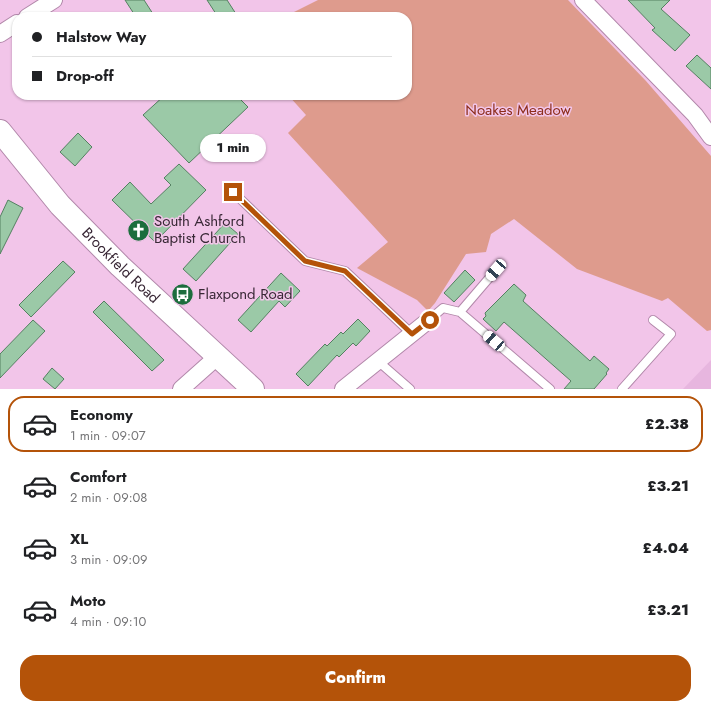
<!DOCTYPE html>
<meta charset="utf-8">
<style>
body{margin:0;font-family:Jost,sans-serif;background:#f6f6f6;color:#202124;height:100vh;display:flex;flex-direction:column;font-size:15px;white-space:nowrap}
*{box-sizing:border-box;margin:0}
p{font-size:13px;color:#757577}
.icon{flex:none;width:22px;height:22px;fill:none;stroke:currentColor;stroke-width:2;stroke-linecap:round;stroke-linejoin:round}
.map{position:relative;height:389px;overflow:hidden}
.panel{display:flex;flex-direction:column;background:#fff;flex:1}
.panel>*{flex:none}
.top-card{position:absolute;left:12px;top:12px;width:400px;height:88px;border-radius:16px;box-shadow:0 1px 3px #0004;display:grid;align-content:center;height:88px;padding:0 20px;background:#fff}
.end{position:absolute;width:18px;height:18px;margin:-9px;border:5px solid #b45309;background:#fff;box-shadow:0 0 0 2px #fff}
.from{border-radius:50%}
.bubble{position:absolute;height:28px;border-radius:14px;background:#fff;box-shadow:0 1px 3px #0004;font-size:13px;font-weight:800;line-height:28px;text-align:center}
.car{position:absolute;width:12px;height:24px;margin:-12px -6px;border-radius:5px;box-shadow:0 0 3px 1px #0007;background:linear-gradient(#fff 24%,#345 0 40%,#fff 0 76%,#345 0 86%,#fff 0)}
.top-card b{display:flex;align-items:center;gap:14px;height:38px;font-size:15px}
.top-card b+b{border-top:1px solid #e0e0e0}
.top-card i{width:10px;height:10px;background:#202124}
ul{padding:7px 0 0;list-style:none}
li{display:flex;align-items:center;gap:12px;height:56px;margin:0 8px 6px;padding:0 12px;border:2px solid transparent;border-radius:16px}
li div{flex:1}
li b{display:block;font-size:15px}
li em{font-style:normal;font-weight:800}
li.active{border-color:#b45309}
li>.icon{width:36px;height:36px;stroke-width:1.5}
.action{display:flex;gap:8px;margin-top:auto;padding:8px 20px}
.action a{flex:1;height:46px;border-radius:16px;background:#b45309;color:#fff;font-size:16px;font-weight:800;line-height:46px;text-align:center}
.map>svg:first-child{display:block}
.built{fill:#e7b6df}
.green{fill:#de9b8d}
.building{fill:#9bc9a7;stroke:#548061}
.lines{fill:none;stroke-linecap:round;stroke-linejoin:round}
.service-casing{stroke:#b288aa;stroke-width:10}
.minor-casing{stroke:#b288aa;stroke-width:18}
.secondary-casing{stroke:#b288aa;stroke-width:24}
.service{stroke:#fff;stroke-width:8}
.minor{stroke:#fff;stroke-width:16}
.secondary{stroke:#fff;stroke-width:22}
.route{stroke:#b45309;stroke-width:5}
.labels{text-anchor:middle;dominant-baseline:central;stroke-width:3;stroke-linejoin:round;paint-order:stroke}
.park-label{font-size:15px;fill:#8c2d1a;stroke:#f2c5e9}
.poi-label{font-size:15px;fill:#392836;stroke:#f2c5e9;text-anchor:start}
.street-label{font-size:15px;fill:#392836;stroke:#f2c5e9}
</style>
<div class="map">
<svg width="711" height="389" viewBox="0 0 711 389">
<rect width="100%" height="100%" fill="#f2c5e9"/>
<path class="built" d="M711,360v29h-28z"/>
<path class="green" d="M318,0h250l78,81 65,75v174l-4,1 -39,-33 -6,3 -85,-32 -63,-50 -23,15 -5,18 -20,2 -31,49 -7,8 -11,-11 -60,-32 31,-26 -100,-109 18,-18 -18,-20h119v-78h-123z"/>
<path class="building" d="M125,0h19l11,17h-19z
M207,0h20l11,17h-20z
M628,0h42l-9,9 29,26 -15,16 -23,-21 3,-2z
M697,55l14,13v21l-25,-23z
M165,95h71l12,12 -59,56 -46,-48z
M78,133l14,14 -17,19 -15,-14z
M179,164l27,26 -51,52 -43,-42 18,-18 21,22 20,-19 -7,-7z
M8,200l15,8 -23,46v-37z
M225,223l13,11 -42,47 -13,-12z
M63,261l12,11 -44,45 -12,-12z
M465,270l10,10 -21,22 -10,-9z
M281,273l19,18 -15,16 -6,-6 -28,31 -13,-12z
M514,284l12,11 -3,6 67,60 4,-5 15,13 -3,4 1,1 -13,15h-30l7,-8 -67,-59 -8,9 -13,-12 3,-3 -1,-3z
M104,301l60,59 -12,11 -59,-59z
M358,319l12,12 -14,15 -3,-3 -14,14 -2,-2 -29,31 -12,-12 29,-30 2,2 14,-14 2,2z
M33,320l12,11 -45,47v-24z
M52,368l12,11 -9,10 -12,-10z"/>
<g class="lines">
<defs>
<path id="service" d="M233,192l72,69 40,10 67,63
M460,312l36,-42
M429,320l14,-12 17,4 90,77
M379,362l31,27
M622,389l49,-55 -18,-14"/>
<path id="minor" d="M583,0l112,115 16,22
M27,17l27,-17
M0,34l17,-11
M181,389l37,-33
M343,389l86,-69"/>
<g id="secondary">
<path id="s1" d="M0,131l60,74 60,61 133,123"/>
</g>
</defs>
<use href="#service" class="service-casing"/>
<use href="#minor" class="minor-casing"/>
<use href="#secondary" class="secondary-casing"/>
<use href="#service" class="service"/>
<use href="#minor" class="minor"/>
<use href="#secondary" class="secondary"/>
</g>
<g class="lines">
<path class="route" d="M233,192l72,69 40,10 67,63 18,-14"/>
</g>
<defs>
<symbol id="church-disc" viewBox="-11 -11 22 22"><circle r="9.5" fill="#1c6d3d" stroke="#f2c5e9"/><path d="M-1.2-6h2.4v3.5h3.3v2.4h-3.3V6h-2.4V-.1h-3.3v-2.4h3.3Z" fill="#fff"/></symbol>
<symbol id="bus-disc" viewBox="-11 -11 22 22"><circle r="9.5" fill="#1c6d3d" stroke="#f2c5e9"/><path d="M-5-6H5V4H4V6H2V4H-2V6H-4V4H-5ZM-3.5-4V0h7V-4ZM-3.5 1.2v1.5H-2V1.2ZM2 1.2v1.5H3.5V1.2Z" fill="#fff"/></symbol>
</defs>
<g fill-rule="evenodd">
<use href="#church-disc" x="126" y="218" width="25" height="25"/>
<use href="#bus-disc" x="170" y="282" width="25" height="25"/>
</g>
<g class="labels">
<g class="park-label">
<text x="518" y="110">Noakes Meadow</text>
</g>
<g class="poi-label">
<text x="154" y="221">South Ashford<tspan x="154" dy="17">Baptist Church</tspan></text>
<text x="198" y="294">Flaxpond Road</text>
</g>
<g class="street-label">
<text stroke="none"><textPath href="#s1" startOffset="181">Brookfield Road</textPath></text>
</g>
</g>
</svg>
<i class="end from" style="left:430px;top:320px"></i>
<i class="end" style="left:233px;top:192px"></i>
<div class="bubble" style="left:200px;top:134px;width:66px">1 min</div>
<i class="car" style="left:496px;top:270px;rotate:221deg"></i>
<i class="car" style="left:494px;top:341px;rotate:311deg"></i>
<div class="top-card">
<b><i class="from"></i>Halstow Way</b>
<b><i></i>Drop-off</b>
</div>
</div>
<section class="panel">
<ul>
<li class="active"><svg class="icon" aria-label="car" viewBox="0 0 24 24"><path d="M5 17H2v-5l4-1 3-4h7l3 4 3 1v5h-3M9 17h6M6 11h13"/><circle cx="7" cy="17" r="2"/><circle cx="17" cy="17" r="2"/></svg><div><b>Economy</b><p>1 min · 09:07</p></div><em>£2.38</em></li>
<li><svg class="icon" aria-label="car" viewBox="0 0 24 24"><path d="M5 17H2v-5l4-1 3-4h7l3 4 3 1v5h-3M9 17h6M6 11h13"/><circle cx="7" cy="17" r="2"/><circle cx="17" cy="17" r="2"/></svg><div><b>Comfort</b><p>2 min · 09:08</p></div><em>£3.21</em></li>
<li><svg class="icon" aria-label="car" viewBox="0 0 24 24"><path d="M5 17H2v-5l4-1 3-4h7l3 4 3 1v5h-3M9 17h6M6 11h13"/><circle cx="7" cy="17" r="2"/><circle cx="17" cy="17" r="2"/></svg><div><b>XL</b><p>3 min · 09:09</p></div><em>£4.04</em></li>
<li><svg class="icon" aria-label="car" viewBox="0 0 24 24"><path d="M5 17H2v-5l4-1 3-4h7l3 4 3 1v5h-3M9 17h6M6 11h13"/><circle cx="7" cy="17" r="2"/><circle cx="17" cy="17" r="2"/></svg><div><b>Moto</b><p>4 min · 09:10</p></div><em>£3.21</em></li>
</ul>
<div class="action"><a>Confirm</a></div>
</section>
